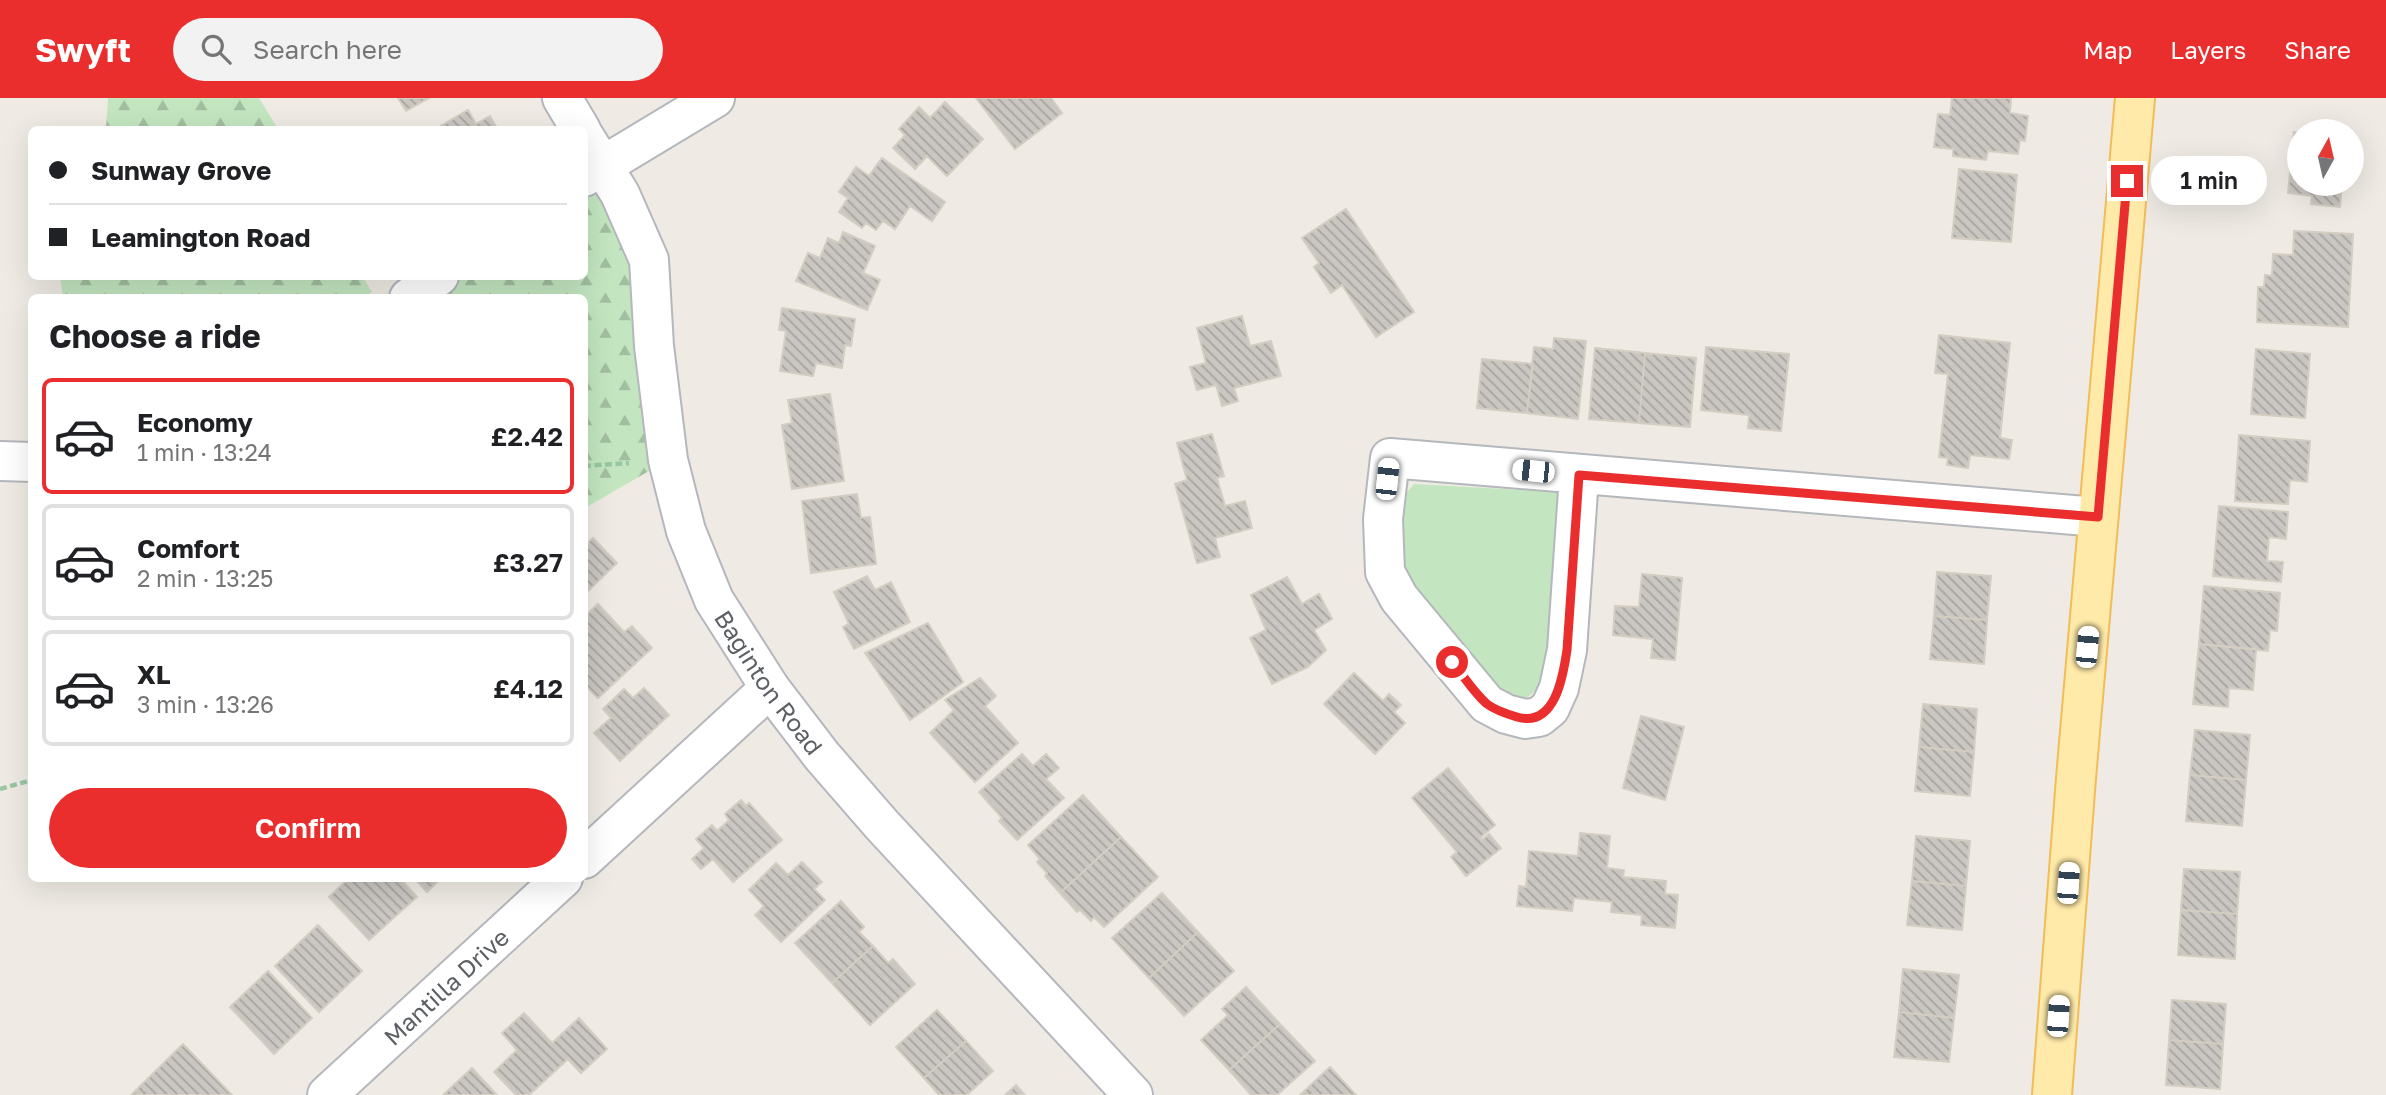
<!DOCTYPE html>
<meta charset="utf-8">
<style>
body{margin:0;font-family:"Golos Text",sans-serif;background:#f2f2f2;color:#202124;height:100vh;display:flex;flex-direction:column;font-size:26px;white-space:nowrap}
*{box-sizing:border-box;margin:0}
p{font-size:23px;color:#757577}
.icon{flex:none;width:38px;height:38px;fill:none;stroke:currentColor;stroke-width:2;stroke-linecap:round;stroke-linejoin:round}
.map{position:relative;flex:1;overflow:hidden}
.side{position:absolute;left:28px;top:196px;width:560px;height:588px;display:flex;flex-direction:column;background:#fff;border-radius:10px;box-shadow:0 7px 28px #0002}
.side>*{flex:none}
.banner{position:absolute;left:28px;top:28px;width:560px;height:154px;border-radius:10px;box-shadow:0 7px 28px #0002;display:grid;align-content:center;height:154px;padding:0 21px;background:#fff}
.needle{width:46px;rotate:8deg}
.fabs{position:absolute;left:2287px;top:21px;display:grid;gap:14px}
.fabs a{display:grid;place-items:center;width:77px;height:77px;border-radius:50%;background:#fff;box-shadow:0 7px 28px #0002;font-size:35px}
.end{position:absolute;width:32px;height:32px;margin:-16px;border:9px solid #ea2e2e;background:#fff;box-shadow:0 0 0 4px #fff}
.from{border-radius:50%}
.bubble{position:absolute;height:49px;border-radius:24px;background:#fff;box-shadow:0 7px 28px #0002;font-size:23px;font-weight:600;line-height:49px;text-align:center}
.car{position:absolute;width:21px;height:42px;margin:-21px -10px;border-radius:9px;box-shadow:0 0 5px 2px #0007;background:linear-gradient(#fff 24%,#345 0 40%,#fff 0 76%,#345 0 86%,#fff 0)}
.banner b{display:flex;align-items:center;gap:24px;height:66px;font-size:26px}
.banner b+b{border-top:2px solid #e0e0e0}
.banner i{width:18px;height:18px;background:#202124}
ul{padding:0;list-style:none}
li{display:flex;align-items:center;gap:21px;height:116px;margin:0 14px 10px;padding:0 7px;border:4px solid #e0e0e0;border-radius:10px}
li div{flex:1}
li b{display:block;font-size:26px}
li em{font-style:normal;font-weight:600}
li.on{border-color:#ea2e2e}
li>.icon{width:63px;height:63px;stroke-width:1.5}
h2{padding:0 21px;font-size:32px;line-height:84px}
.action{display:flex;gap:14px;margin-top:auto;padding:14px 21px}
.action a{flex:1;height:80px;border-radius:42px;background:#ea2e2e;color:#fff;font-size:28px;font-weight:600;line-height:80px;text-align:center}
header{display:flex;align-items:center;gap:42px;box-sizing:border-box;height:98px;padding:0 35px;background:#ea2e2e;color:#fff}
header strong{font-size:33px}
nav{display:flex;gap:38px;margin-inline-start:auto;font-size:24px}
.search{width:490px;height:63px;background:#f2f2f2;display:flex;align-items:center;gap:18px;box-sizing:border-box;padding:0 24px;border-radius:38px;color:#757577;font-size:26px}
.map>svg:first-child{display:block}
.grass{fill:#c3e6c0}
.forest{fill:url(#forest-firs)}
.building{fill:url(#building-back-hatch);stroke:#d3cdc2;stroke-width:2}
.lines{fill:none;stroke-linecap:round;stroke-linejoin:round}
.minor-casing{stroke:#b4b7bb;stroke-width:42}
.major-casing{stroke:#f2bc59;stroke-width:42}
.path{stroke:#99c7a3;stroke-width:4.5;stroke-dasharray:7 3.5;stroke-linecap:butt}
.minor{stroke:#fff;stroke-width:38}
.major{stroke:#ffeaa9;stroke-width:38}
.route{stroke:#ea2e2e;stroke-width:9}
.labels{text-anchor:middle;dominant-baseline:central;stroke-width:5;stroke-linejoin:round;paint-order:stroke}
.street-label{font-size:24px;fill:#5c6065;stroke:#fff}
</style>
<header>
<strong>Swyft</strong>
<div class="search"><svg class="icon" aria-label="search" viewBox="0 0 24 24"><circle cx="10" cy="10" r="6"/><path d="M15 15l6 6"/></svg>Search here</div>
<nav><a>Map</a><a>Layers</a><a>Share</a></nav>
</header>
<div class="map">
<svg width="2386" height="997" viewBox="0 0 2386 997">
<defs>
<pattern id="forest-firs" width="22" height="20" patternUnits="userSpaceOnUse" patternTransform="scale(1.75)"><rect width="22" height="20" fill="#c3e6c0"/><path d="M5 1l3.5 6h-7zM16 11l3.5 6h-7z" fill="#a2bea0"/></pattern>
<pattern id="building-back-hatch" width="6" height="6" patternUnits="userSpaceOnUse" patternTransform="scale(1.75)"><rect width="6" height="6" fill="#cac6c1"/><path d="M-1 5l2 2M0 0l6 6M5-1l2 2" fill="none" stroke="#a7a4a0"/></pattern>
</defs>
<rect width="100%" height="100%" fill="#efebe4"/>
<path class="grass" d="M1414,386l146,8 -10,170c-5,17 -10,27 -25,37l-23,-2 -101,-126 -3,-68z"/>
<path class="forest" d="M108,0h151l19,31h-172z
M585,79l35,17 48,266 -83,48 -1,-210h-175l30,-21 145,-1z
M60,179h303l9,15 -9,6 -300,-1z"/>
<path class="building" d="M398,0h31l-23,13z
M976,0h75l11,15 -47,36z
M1952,0h59l-1,15 18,3 -3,25 -5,-1 -2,14 -30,-3 -2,9 -33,-4v-7l-19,-2 4,-33 12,1z
M945,4l38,37 -36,37 -20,-20 -12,13 -22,-21 12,-13 -6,-6 20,-22 11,11z
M468,12l8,14 14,-8 8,14h-64z
M2294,34l6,1v51h42l-2,23 -29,-3 1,-8 -24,-3z
M882,60l63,44 -13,19 -22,-15 -15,23 -12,-8 -7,9 -10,-7 -4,5 -23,-16 9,-14 -9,-6 17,-25 13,9z
M1959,71l58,6 -6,67 -59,-4z
M1346,111l68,103 -38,25 -34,-52 -11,8 -17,-26 5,-4 -17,-25z
M2294,133l59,3 -5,93 -91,-5 1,-35h6l1,-12 7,1 1,-22 20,1z
M843,134l32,14 -12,27 17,7 -13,30 -71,-29 12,-28 12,5 8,-20 11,5z
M782,210l73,11 -4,27 -6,-1 -3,23 -26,-5 -3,13 -33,-5 6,-40 -7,-1z
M1242,218l8,30 21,-5 10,35 -47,12 4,13 -16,5 -6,-21 -19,5 -7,-23 16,-4 -9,-35z
M1939,237l71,8 -10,95 12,2 -3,19 -39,-4 -2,13 -21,-3 1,-7 -9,-1 9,-83 -13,-1z
M1554,240l32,3 -8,78 -51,-6 7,-66 19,2z
M1706,249l83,7 -8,77 -33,-3 1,-13 -48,-5z
M1595,250l50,5 -6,70 -50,-4z
M2256,251l54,5 -5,64 -54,-4z
M1645,255l51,5 -6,69 -51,-4z
M1482,261l51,5 -6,49 -50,-5z
M830,296l14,87 -52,8 -10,-64 10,-2 -4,-23z
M1212,336l12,42 -7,2 8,28 20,-5 7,27 -37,10 5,19 -23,6 -22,-79 12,-4 -10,-37z
M2239,337l71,6 -3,41 -17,-2 -2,24 -53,-3z
M857,396l4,24 9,-1 6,47 -65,9 -9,-72z
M2219,408l69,6 -2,27 -17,-2 -2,24 16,1 -2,20 -68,-6z
M593,440l24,25 -33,32v-49z
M1937,474l54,4 -4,44 -53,-4z
M1642,476l40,4 -7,82 -24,-2 2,-19 -40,-4 2,-29 24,1z
M867,478l8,14 16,-8 19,40 -56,27 -11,-22 6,-3 -15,-32z
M1287,479l15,27 17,-10 13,25 -18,11 12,20 -18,17 -36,17 -22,-46 16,-8 -15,-35z
M2204,488l76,7 -3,38 -7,-1 -2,21 -69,-7z
M598,506l26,28 8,-6 20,22 -54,50 -14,-14v-67z
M1934,518l53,4 -3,44 -54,-5z
M928,525l35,59 -53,38 -45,-67z
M2199,546l57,5 -3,41 -24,-2 -1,19 -35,-3z
M1354,575l29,28 6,-7 12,11 -7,7 11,11 -30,31 -51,-50z
M980,580l16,18 -11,10 33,37 -43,39 -45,-49 24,-23 -9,-10z
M644,590l25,27 -49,46 -26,-28 17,-15 -8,-9 21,-20 9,9z
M1923,606l54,5 -3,43 -55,-5z
M1641,618l43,11 -19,73 -42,-12z
M2195,632l55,5 -4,45 -56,-5z
M1919,649l55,5 -4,44 -55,-5z
M1022,656l11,12 13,-12 13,14 -13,11 18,19 -47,42 -18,-19 3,-3 -23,-26z
M1448,670l47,57 -15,13 2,2 7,-6 12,14 -35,28 -15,-19 6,-5 -45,-54z
M2190,677l56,5 -4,46 -56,-5z
M1083,697l38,42 -61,56 -15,-17 2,-3 -10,-11 3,-3 -12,-14z
M741,702l5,6 3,-3 33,37 -49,42 -20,-23 -12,10 -9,-10 12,-11 -8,-9 16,-14 5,6 12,-11 -4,-6z
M1580,735l30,3 -3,32 17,2 -1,7 43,4 -1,13 13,1 -3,33 -34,-3 1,-10 -31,-3 1,-10 -38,-4 -2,13 -55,-5 2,-20 7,1 3,-36 49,5z
M1916,738l54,5 -4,45 -54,-5z
M1121,739l37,40 -54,50 -10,-10 -3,4 -11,-11 -3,2 -17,-19z
M802,764l20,20 -8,7 11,11 -44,42 -26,-27 9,-9 -15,-16 27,-27 12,12z
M2184,771l56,3 -3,42 -56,-4z
M349,780h51l17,19 -48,43 -40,-43z
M414,780h27l-14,14z
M1912,783l54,5 -4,44 -55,-5z
M1162,795l36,39 -49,46 -37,-40z
M841,803l23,26 -5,5 14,14 -41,37 -37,-40z
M2181,812l56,4 -2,45 -57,-4z
M318,827l44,46 -43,41 -44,-46z
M1198,834l36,39 -50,45 -35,-38z
M873,848l15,17 5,-4 22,25 -45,41 -38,-42z
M1903,871l56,6 -5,43 -55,-6z
M268,873l44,47 -38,36 -44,-47z
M1246,889l34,37 -51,46 -28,-30 27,-25 -6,-6z
M2172,902l54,4 -3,40 -54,-4z
M937,912l29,31 -42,37 -28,-31z
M1899,914l55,6 -5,44 -55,-5z
M524,915l28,30 27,-25 28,31 -26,24 -13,-14 -39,36h-13l-22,-23 23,-22 -15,-17z
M1280,926l35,37 -38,34h-26l-22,-25z
M2169,942l54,4 -3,45 -54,-4z
M966,943l27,30 -26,24h-28l-15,-17z
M183,946l49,51h-101z
M1330,969l26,28h-56z
M472,970l25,27h-54z
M1016,987l9,10h-20z"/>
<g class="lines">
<defs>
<g id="minor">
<path d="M562,0l19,32"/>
<path id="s1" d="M584,38l36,58 29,66 5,86 14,114 18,71 28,69 56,88 52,68 60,69 251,270"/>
<path d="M584,79l131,-79"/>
<path d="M409,200l30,-22"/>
<path d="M0,363l32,1"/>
<path d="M1579,378l-12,174 -8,38 -9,20 -11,9 -14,2 -19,-5 -19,-10 -88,-106 -14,-26 -2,-53 7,-61 708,59"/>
<path d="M584,761l186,-171"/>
<path id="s2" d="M327,997l236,-217"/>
</g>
<path id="major" d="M2052,997l24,-317 59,-680"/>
</defs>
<use href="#minor" class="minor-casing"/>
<use href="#major" class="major-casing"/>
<path class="path" d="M584,368l45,-3
M0,691l32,-9"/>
<use href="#minor" class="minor"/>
<use href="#major" class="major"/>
</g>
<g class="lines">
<path class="route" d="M1452,564c11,13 22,31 35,42 8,6 20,10 30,13 38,11 46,-40 50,-67l12,-175 519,42 29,-336"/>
</g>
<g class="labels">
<g class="street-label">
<text stroke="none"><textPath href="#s1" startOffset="588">Baginton Road</textPath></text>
<text stroke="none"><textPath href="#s2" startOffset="161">Mantilla Drive</textPath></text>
</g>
</g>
</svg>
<div class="fabs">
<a><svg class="needle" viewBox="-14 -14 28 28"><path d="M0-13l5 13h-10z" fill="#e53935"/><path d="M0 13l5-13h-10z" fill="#757577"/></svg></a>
</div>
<i class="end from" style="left:1452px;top:564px"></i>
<i class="end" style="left:2127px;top:83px"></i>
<div class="bubble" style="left:2151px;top:58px;width:116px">1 min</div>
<i class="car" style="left:1533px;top:373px;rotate:276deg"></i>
<i class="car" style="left:1387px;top:381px;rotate:6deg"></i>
<i class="car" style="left:2087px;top:549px;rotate:5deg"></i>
<i class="car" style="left:2068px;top:785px;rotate:4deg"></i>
<i class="car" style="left:2058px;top:918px;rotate:4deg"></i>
<div class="banner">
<b><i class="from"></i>Sunway Grove</b>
<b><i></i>Leamington Road</b>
</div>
<section class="side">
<h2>Choose a ride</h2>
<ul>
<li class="on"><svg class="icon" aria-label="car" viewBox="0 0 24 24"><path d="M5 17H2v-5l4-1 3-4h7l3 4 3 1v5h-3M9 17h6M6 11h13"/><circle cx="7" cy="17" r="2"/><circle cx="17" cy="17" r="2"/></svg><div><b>Economy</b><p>1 min · 13:24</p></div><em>£2.42</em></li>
<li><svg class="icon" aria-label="car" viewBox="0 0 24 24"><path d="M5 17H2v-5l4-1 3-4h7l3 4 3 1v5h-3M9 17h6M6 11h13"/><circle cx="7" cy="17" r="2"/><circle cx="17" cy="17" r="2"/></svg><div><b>Comfort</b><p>2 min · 13:25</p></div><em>£3.27</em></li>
<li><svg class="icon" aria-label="car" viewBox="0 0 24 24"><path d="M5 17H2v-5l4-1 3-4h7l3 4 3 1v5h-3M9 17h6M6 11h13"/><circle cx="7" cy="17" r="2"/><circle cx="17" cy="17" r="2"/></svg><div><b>XL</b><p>3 min · 13:26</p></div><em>£4.12</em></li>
</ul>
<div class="action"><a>Confirm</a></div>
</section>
</div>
